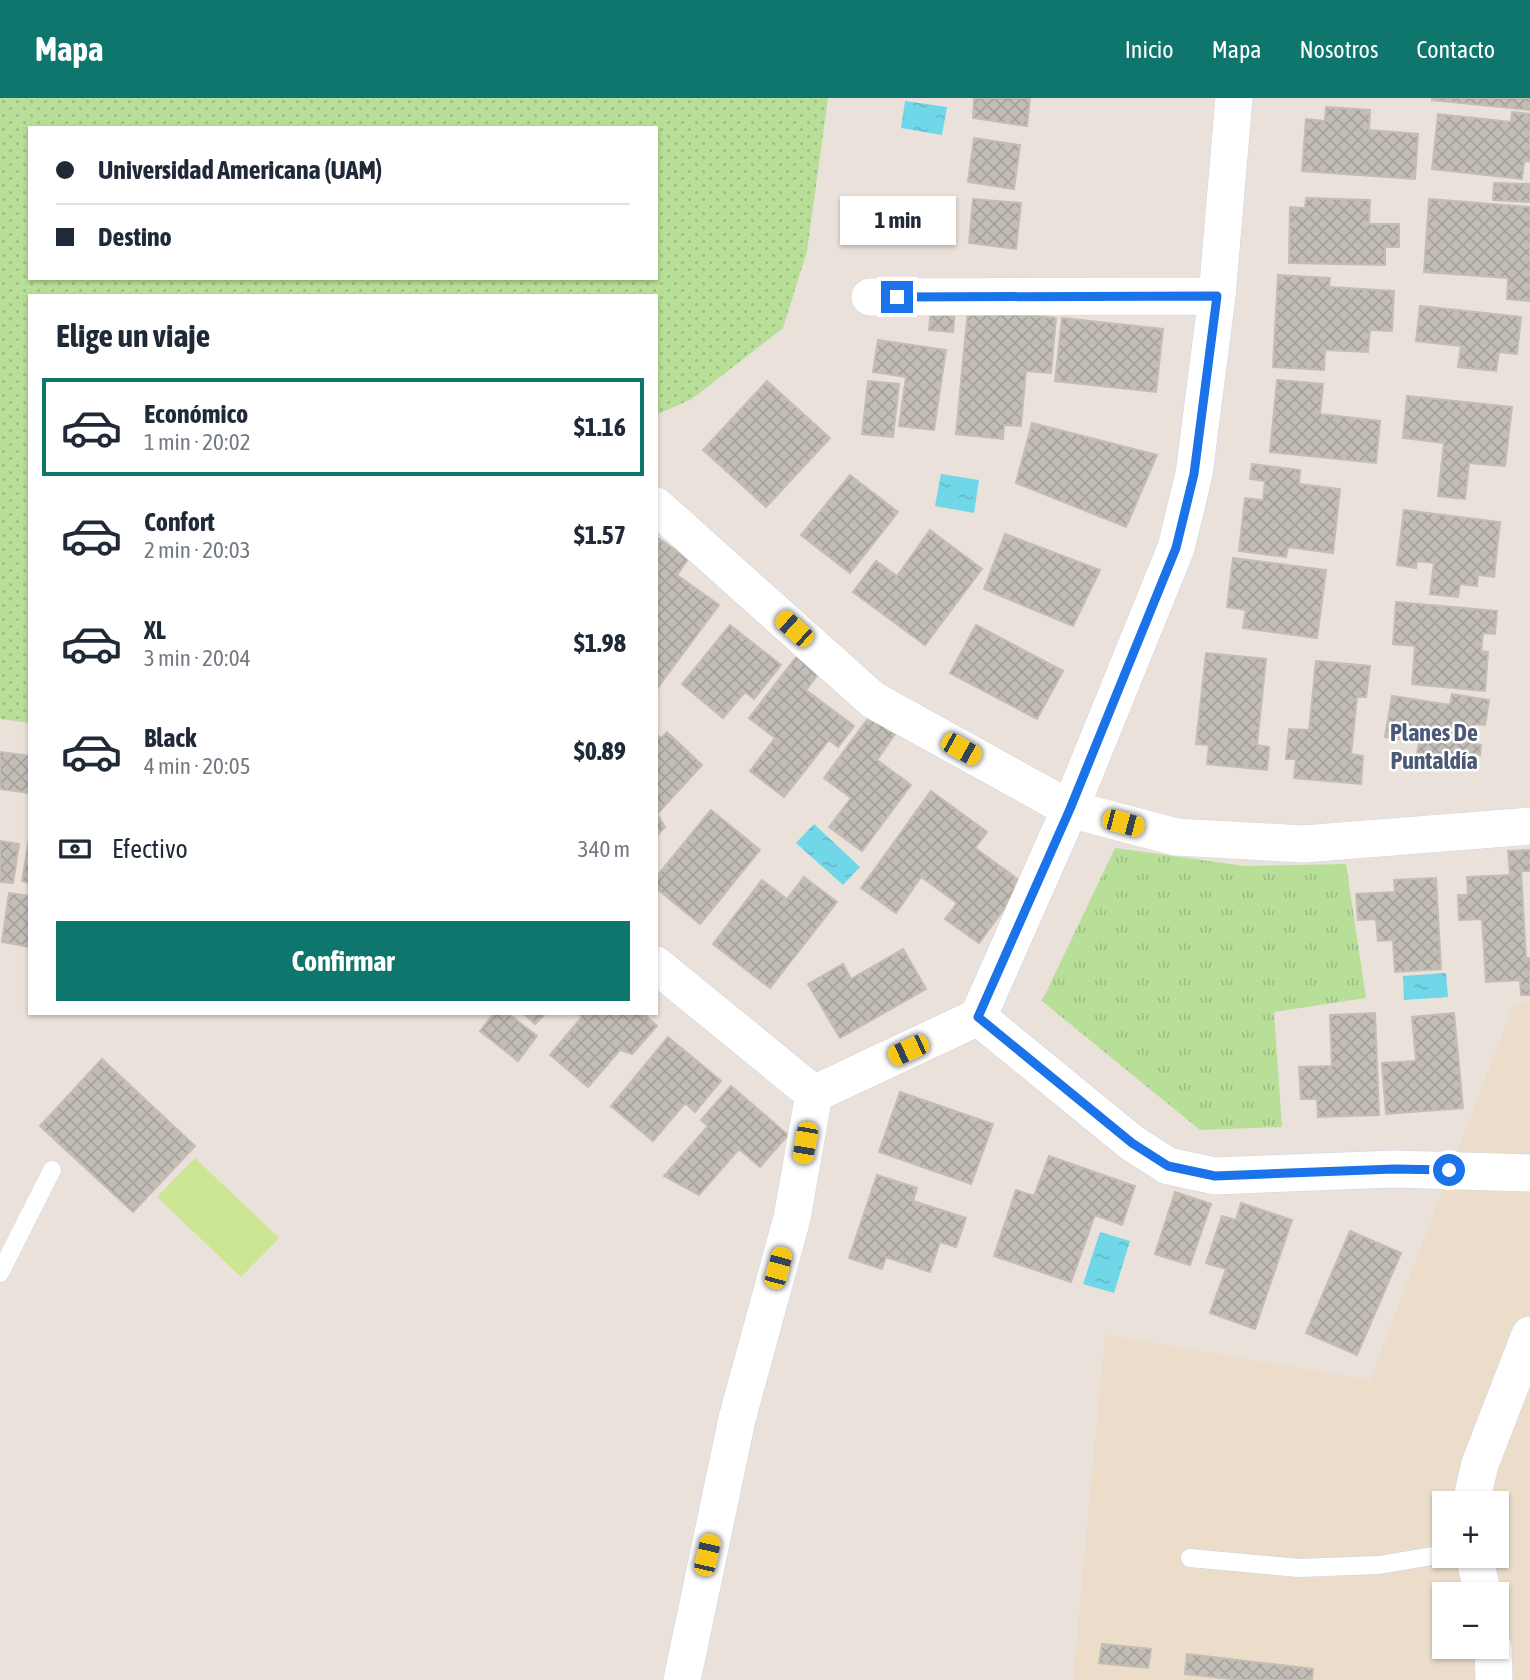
<!DOCTYPE html>
<html lang="es">
<meta charset="utf-8">
<style>
body{margin:0;font-family:"Asap Condensed",sans-serif;background:#f6f6f7;color:#1f2937;height:100vh;display:flex;flex-direction:column;font-size:26px;white-space:nowrap}
*{box-sizing:border-box;margin:0}
p{font-size:23px;color:#747a83}
.icon{flex:none;width:38px;height:38px;fill:none;stroke:currentColor;stroke-width:2;stroke-linecap:round;stroke-linejoin:round}
.map{position:relative;flex:1;overflow:hidden}
.drawer{position:absolute;left:28px;top:196px;width:630px;height:721px;display:flex;flex-direction:column;background:#fff;border-radius:0px;box-shadow:0 2px 5px #0004}
.drawer>*{flex:none}
.top-card{position:absolute;left:28px;top:28px;width:630px;height:154px;border-radius:0px;box-shadow:0 2px 5px #0004;display:grid;align-content:center;height:154px;padding:0 28px;background:#fff}
.buttons{position:absolute;left:1432px;top:1393px;display:grid;gap:14px}
.buttons a{display:grid;place-items:center;width:77px;height:77px;border-radius:0px;background:#fff;box-shadow:0 2px 5px #0004;font-size:35px}
.end{position:absolute;width:32px;height:32px;margin:-16px;border:9px solid #1a73e8;background:#fff;box-shadow:0 0 0 4px #fff}
.from{border-radius:50%}
.bubble{position:absolute;height:49px;border-radius:0px;background:#fff;box-shadow:0 2px 5px #0004;font-size:23px;font-weight:700;line-height:49px;text-align:center}
.car{position:absolute;width:21px;height:42px;margin:-21px -10px;border-radius:9px;box-shadow:0 0 5px 2px #0007;background:linear-gradient(#f5c518 24%,#345 0 40%,#f5c518 0 76%,#345 0 86%,#f5c518 0)}
.top-card b{display:flex;align-items:center;gap:24px;height:66px;font-size:26px}
.top-card b+b{border-top:2px solid #e0e1e3}
.top-card i{width:18px;height:18px;background:#1f2937}
ul{padding:0;list-style:none}
li{display:flex;align-items:center;gap:21px;height:98px;margin:0 14px 10px;padding:0 14px;border:4px solid transparent;border-radius:0px}
li div{flex:1}
li b{display:block;font-size:26px}
li em{font-style:normal;font-weight:700}
li.selected{border-color:#0f766e}
li>.icon{width:63px;height:63px;stroke-width:1.5}
h2{padding:0 28px;font-size:32px;line-height:84px}
.pay{display:flex;align-items:center;gap:18px;height:77px;padding:0 28px;font-size:26px}
.pay p{margin-inline-start:auto}
.button{display:flex;gap:14px;margin-top:auto;padding:14px 28px}
.button a{flex:1;height:80px;border-radius:0px;background:#0f766e;color:#fff;font-size:28px;font-weight:700;line-height:80px;text-align:center}
header{display:flex;align-items:center;gap:42px;box-sizing:border-box;height:98px;padding:0 35px;background:#0f766e;color:#fff}
header strong{font-size:33px}
nav{display:flex;gap:38px;margin-inline-start:auto;font-size:24px}
.map>svg:first-child{display:block}
.education{fill:#ebddca;fill-rule:evenodd}
.grass{fill:url(#grass-dots);fill-rule:evenodd}
.park{fill:url(#park-tufts)}
.pitch{fill:#cde694}
.water{fill:url(#water-ripples)}
.building{fill:url(#building-cross-hatch);stroke:#c5bdb4;stroke-width:2}
.lines{fill:none;stroke-linecap:round;stroke-linejoin:round}
.lane-casing{stroke:#cfd5e1;stroke-width:19}
.street-casing{stroke:#cfd5e1;stroke-width:38}
.lane{stroke:#fff;stroke-width:18}
.street{stroke:#fff;stroke-width:37}
.route{stroke:#1a73e8;stroke-width:9}
.labels{text-anchor:middle;dominant-baseline:central;stroke-width:5;stroke-linejoin:round;paint-order:stroke}
.neighbourhood-label{font-size:24px;font-weight:bold;fill:#4b5876;stroke:#fff}
</style>
<header>
<strong>Mapa</strong>
<nav><a>Inicio</a><a>Mapa</a><a>Nosotros</a><a>Contacto</a></nav>
</header>
<div class="map">
<svg width="1530" height="1582" viewBox="0 0 1530 1582">
<defs>
<pattern id="grass-dots" width="8" height="8" patternUnits="userSpaceOnUse" patternTransform="scale(1.75)"><rect width="8" height="8" fill="#b8df98"/><path d="M2 2h.1M6 6h.1" fill="none" stroke="#9ebf83" stroke-width="1.8" stroke-linecap="round"/></pattern>
<pattern id="park-tufts" width="24" height="20" patternUnits="userSpaceOnUse" patternTransform="scale(1.75)"><rect width="24" height="20" fill="#b8df98"/><path d="M3 7l-1-3M5 7V3M7 7l1-3M15 17l-1-3M17 17v-4M19 17l1-3" fill="none" stroke="#9ebf83"/></pattern>
<pattern id="water-ripples" width="26" height="14" patternUnits="userSpaceOnUse" patternTransform="scale(1.75)"><rect width="26" height="14" fill="#70d7e9"/><path d="M2 4q2-2 4 0t4 0M15 11q2-2 4 0t4 0" fill="none" stroke="#61b9c8"/></pattern>
<pattern id="building-cross-hatch" width="8" height="8" patternUnits="userSpaceOnUse" patternTransform="scale(1.75)"><rect width="8" height="8" fill="#c2bdb6"/><path d="M0 0l8 8M0 8l8-8" fill="none" stroke="#a7a29c"/></pattern>
</defs>
<rect width="100%" height="100%" fill="#eae1da"/>
<path class="education" d="M1530,904v678h-457l32,-345 265,45 144,-376zM1444,1405h52v53h-52zM1444,1496h52v53h-52z"/>
<path class="grass" d="M0,0h828l-21,153 -24,77 -91,71 -36,16v-119h-626v427l-30,-4zM30,30h626v150h-626z"/>
<path class="park" d="M1115,750l130,18 101,-2 20,134 -92,14 8,115 -82,3 -158,-129z"/>
<path class="pitch" d="M195,1060l84,80 -38,39 -84,-80z"/>
<path class="water" d="M905,3l42,6 -5,28 -41,-7z
M941,376l38,6 -5,33 -39,-7z
M814,726l46,43 -17,18 -47,-42z
M1446,875l2,24 -44,3 -1,-24z
M1100,1134l30,9 -16,52 -31,-9z"/>
<path class="building" d="M974,0h56l-3,28 -54,-8z
M1432,0h98v12l-98,-10z
M1326,9l44,3 -1,20 49,4 -3,45 -113,-8 4,-52 19,2z
M1512,14l18,2v47l-6,1 -2,17 -90,-10 6,-55 73,8z
M974,40l46,7 -6,44 -46,-7z
M1494,85l36,1v18l-37,-2z
M1306,100l64,2 -1,24h30v23h-14v18l-96,-2 1,-56 15,1z
M973,101l48,4 -5,46 -47,-6z
M1429,101l101,8v94l-23,-2 1,-21 -84,-6z
M1278,177l52,3 -1,9 65,4 -2,40 -22,-1 -2,22 -43,-2 -1,20 -51,-3z
M1420,208l101,11 -4,37 -18,-2 -3,19 -38,-4 3,-21 -45,-5z
M931,211l24,1 -2,22 -24,-2z
M968,211l88,9 -5,55 -25,-2 -5,55 -17,-1 -1,14 -47,-5z
M1062,220l101,11 -7,63 -101,-11z
M878,242l68,10 -12,80 -35,-4 7,-49 -33,-5z
M1277,282l46,4 -3,30 60,7 -4,42 -106,-11z
M767,283l63,57 -64,69 -63,-57z
M868,283l31,3 -6,53 -31,-3z
M1407,298l105,11 -7,59 -36,-3 -4,36 -27,-3 6,-53 -41,-5z
M1032,325l125,32 -31,72 -110,-44z
M1252,366l48,6 -1,14 41,5 -7,64 -45,-6 -2,10 -47,-6 6,-53 18,2 2,-19 -15,-2z
M850,377l48,37 -48,61 -49,-38z
M1404,412l96,12 -6,55 -16,-2 -1,11 -17,-2 -2,13 -28,-3 4,-31 -17,-2 -1,7 -19,-3z
M930,432l52,39 -57,76 -72,-53 23,-31 21,15z
M1005,436l95,36 -27,56 -89,-37z
M658,440l30,21 -11,16 42,30 -63,85z
M1233,460l93,12 -9,68 -74,-10 3,-18 -19,-3z
M1396,504l101,9 -2,23 -12,-1 -2,18 7,1 -3,39 -73,-7 3,-38 -22,-2z
M730,527l51,40 -27,34 -9,-7 -22,26 -41,-34z
M976,527l87,46 -26,48 -87,-46z
M801,553l22,17 -17,22 48,36 -16,21 -9,-7 -45,57 -34,-26 25,-33 -26,-20z
M1206,555l60,6 -9,86 12,2 -2,23 -60,-6 2,-19 -13,-1z
M1316,563l54,5 -4,31h-9l-6,57 12,2 -2,28 -67,-6 2,-19h-10l3,-30 20,1z
M1452,596l37,6 -4,25 -10,-1 -3,20 9,1 -1,10 -15,-2 -2,14 -47,-7 3,-18 -34,-5 7,-41 58,9z
M870,618l25,18 -18,26 34,25 -49,66 -33,-24 22,-29 -27,-20z
M667,634l35,33 -45,49 8,13 -9,9v-102l5,4z
M0,654l30,4v37l-30,-4z
M931,693l56,41 -12,16 48,35 -44,60 -34,-24 12,-16 -36,-26 -25,36 -35,-25z
M711,712l49,40 -60,74 -44,-36v-11z
M30,736v49l-8,-2z
M0,743l19,3 -6,39 -13,-1z
M1530,752v21h-9l5,87h4v37h-9l-1,-15 -34,2 -4,-63 -23,1 -1,-25h10l-1,-18 43,-2 -2,-24z
M804,779l33,25 -67,86 -57,-44 49,-64 25,19z
M1436,780l5,91 -46,3 -2,-32 -15,1 -2,-22 -18,1 -2,-26 39,-2 -1,-12z
M9,795l21,3v51l-28,-5z
M903,851l23,40 -86,49 -32,-54 35,-20 8,15z
M494,915h13l30,23 -19,25 -38,-30z
M523,915h23l-11,11z
M578,915h65l14,13 -25,28 -12,-4 -32,37 -38,-32 32,-38z
M1375,915l4,102 -61,2 -1,-18h-16l-2,-32 33,-1 -2,-51z
M1454,915l9,95 -77,6 -4,-51 34,-2 -4,-44z
M668,939l53,44 -26,31 -10,-9 -32,38 -42,-35z
M102,961l93,87 -62,66 -93,-86z
M731,988l57,49 -28,32 -21,-18 -40,46 -35,-19 44,-50 -7,-6z
M900,994l93,32 -22,60 -92,-32z
M1049,1058l86,30 -13,39 -27,-10 -24,67 -77,-26 22,-66 18,6z
M877,1077l40,13 -4,13 53,17 -10,29 -16,-5 -10,30 -44,-15 -4,12 -33,-11z
M1175,1094l36,12 -21,61 -35,-11z
M1241,1105l51,17 -37,109 -45,-16 16,-44 -20,-6 16,-47 14,4z
M1350,1133l51,22 -44,102 -51,-22z
M1102,1546l49,5 -3,19 -49,-5z
M1187,1556l126,15 -1,11h-71l-56,-6z"/>
<g class="lines">
<defs>
<path id="lane" d="M0,1175l52,-103
M1190,1460l109,10 80,-3 65,-11"/>
<path id="street" d="M870,199l347,-1
M656,408l217,194 197,109 106,28 128,7 226,-18
M656,867l158,129
M978,919l154,126 36,23 47,10 179,-7 136,4
M1471,1405l9,-39 50,-129
M1474,1458l9,38
M1493,1549l1,33
M682,1582l55,-261 55,-201 22,-124 164,-77 92,-208 106,-261 18,-74 23,-178 17,-198"/>
</defs>
<use href="#lane" class="lane-casing"/>
<use href="#street" class="street-casing"/>
<use href="#lane" class="lane"/>
<use href="#street" class="street"/>
</g>
<g class="lines">
<path class="route" d="M897,199l320,-1 -23,178 -18,74 -106,261 -92,208 154,126 36,23 47,10 179,-7 55,1"/>
</g>
<g class="labels">
<g class="neighbourhood-label">
<text x="1434" y="634">Planes De<tspan x="1434" dy="28">Puntaldía</tspan></text>
</g>
</g>
</svg>
<div class="buttons">
<a>+</a>
<a>−</a>
</div>
<i class="end from" style="left:1449px;top:1072px"></i>
<i class="end" style="left:897px;top:199px"></i>
<div class="bubble" style="left:840px;top:98px;width:116px">1 min</div>
<i class="car" style="left:794px;top:531px;rotate:312deg"></i>
<i class="car" style="left:961px;top:651px;rotate:119deg"></i>
<i class="car" style="left:1123px;top:725px;rotate:105deg"></i>
<i class="car" style="left:908px;top:952px;rotate:245deg"></i>
<i class="car" style="left:805px;top:1045px;rotate:190deg"></i>
<i class="car" style="left:778px;top:1170px;rotate:15deg"></i>
<i class="car" style="left:707px;top:1457px;rotate:13deg"></i>
<div class="top-card">
<b><i class="from"></i>Universidad Americana (UAM)</b>
<b><i></i>Destino</b>
</div>
<section class="drawer">
<h2>Elige un viaje</h2>
<ul>
<li class="selected"><svg class="icon" aria-label="car" viewBox="0 0 24 24"><path d="M5 17H2v-5l4-1 3-4h7l3 4 3 1v5h-3M9 17h6M6 11h13"/><circle cx="7" cy="17" r="2"/><circle cx="17" cy="17" r="2"/></svg><div><b>Económico</b><p>1 min · 20:02</p></div><em>$1.16</em></li>
<li><svg class="icon" aria-label="car" viewBox="0 0 24 24"><path d="M5 17H2v-5l4-1 3-4h7l3 4 3 1v5h-3M9 17h6M6 11h13"/><circle cx="7" cy="17" r="2"/><circle cx="17" cy="17" r="2"/></svg><div><b>Confort</b><p>2 min · 20:03</p></div><em>$1.57</em></li>
<li><svg class="icon" aria-label="car" viewBox="0 0 24 24"><path d="M5 17H2v-5l4-1 3-4h7l3 4 3 1v5h-3M9 17h6M6 11h13"/><circle cx="7" cy="17" r="2"/><circle cx="17" cy="17" r="2"/></svg><div><b>XL</b><p>3 min · 20:04</p></div><em>$1.98</em></li>
<li><svg class="icon" aria-label="car" viewBox="0 0 24 24"><path d="M5 17H2v-5l4-1 3-4h7l3 4 3 1v5h-3M9 17h6M6 11h13"/><circle cx="7" cy="17" r="2"/><circle cx="17" cy="17" r="2"/></svg><div><b>Black</b><p>4 min · 20:05</p></div><em>$0.89</em></li>
</ul>
<div class="pay"><svg class="icon" aria-label="cash" viewBox="0 0 24 24"><path d="M3 7h18v10H3z"/><circle cx="12" cy="12" r="2"/></svg>Efectivo<p>340 m</p></div>
<div class="button"><a>Confirmar</a></div>
</section>
</div>
